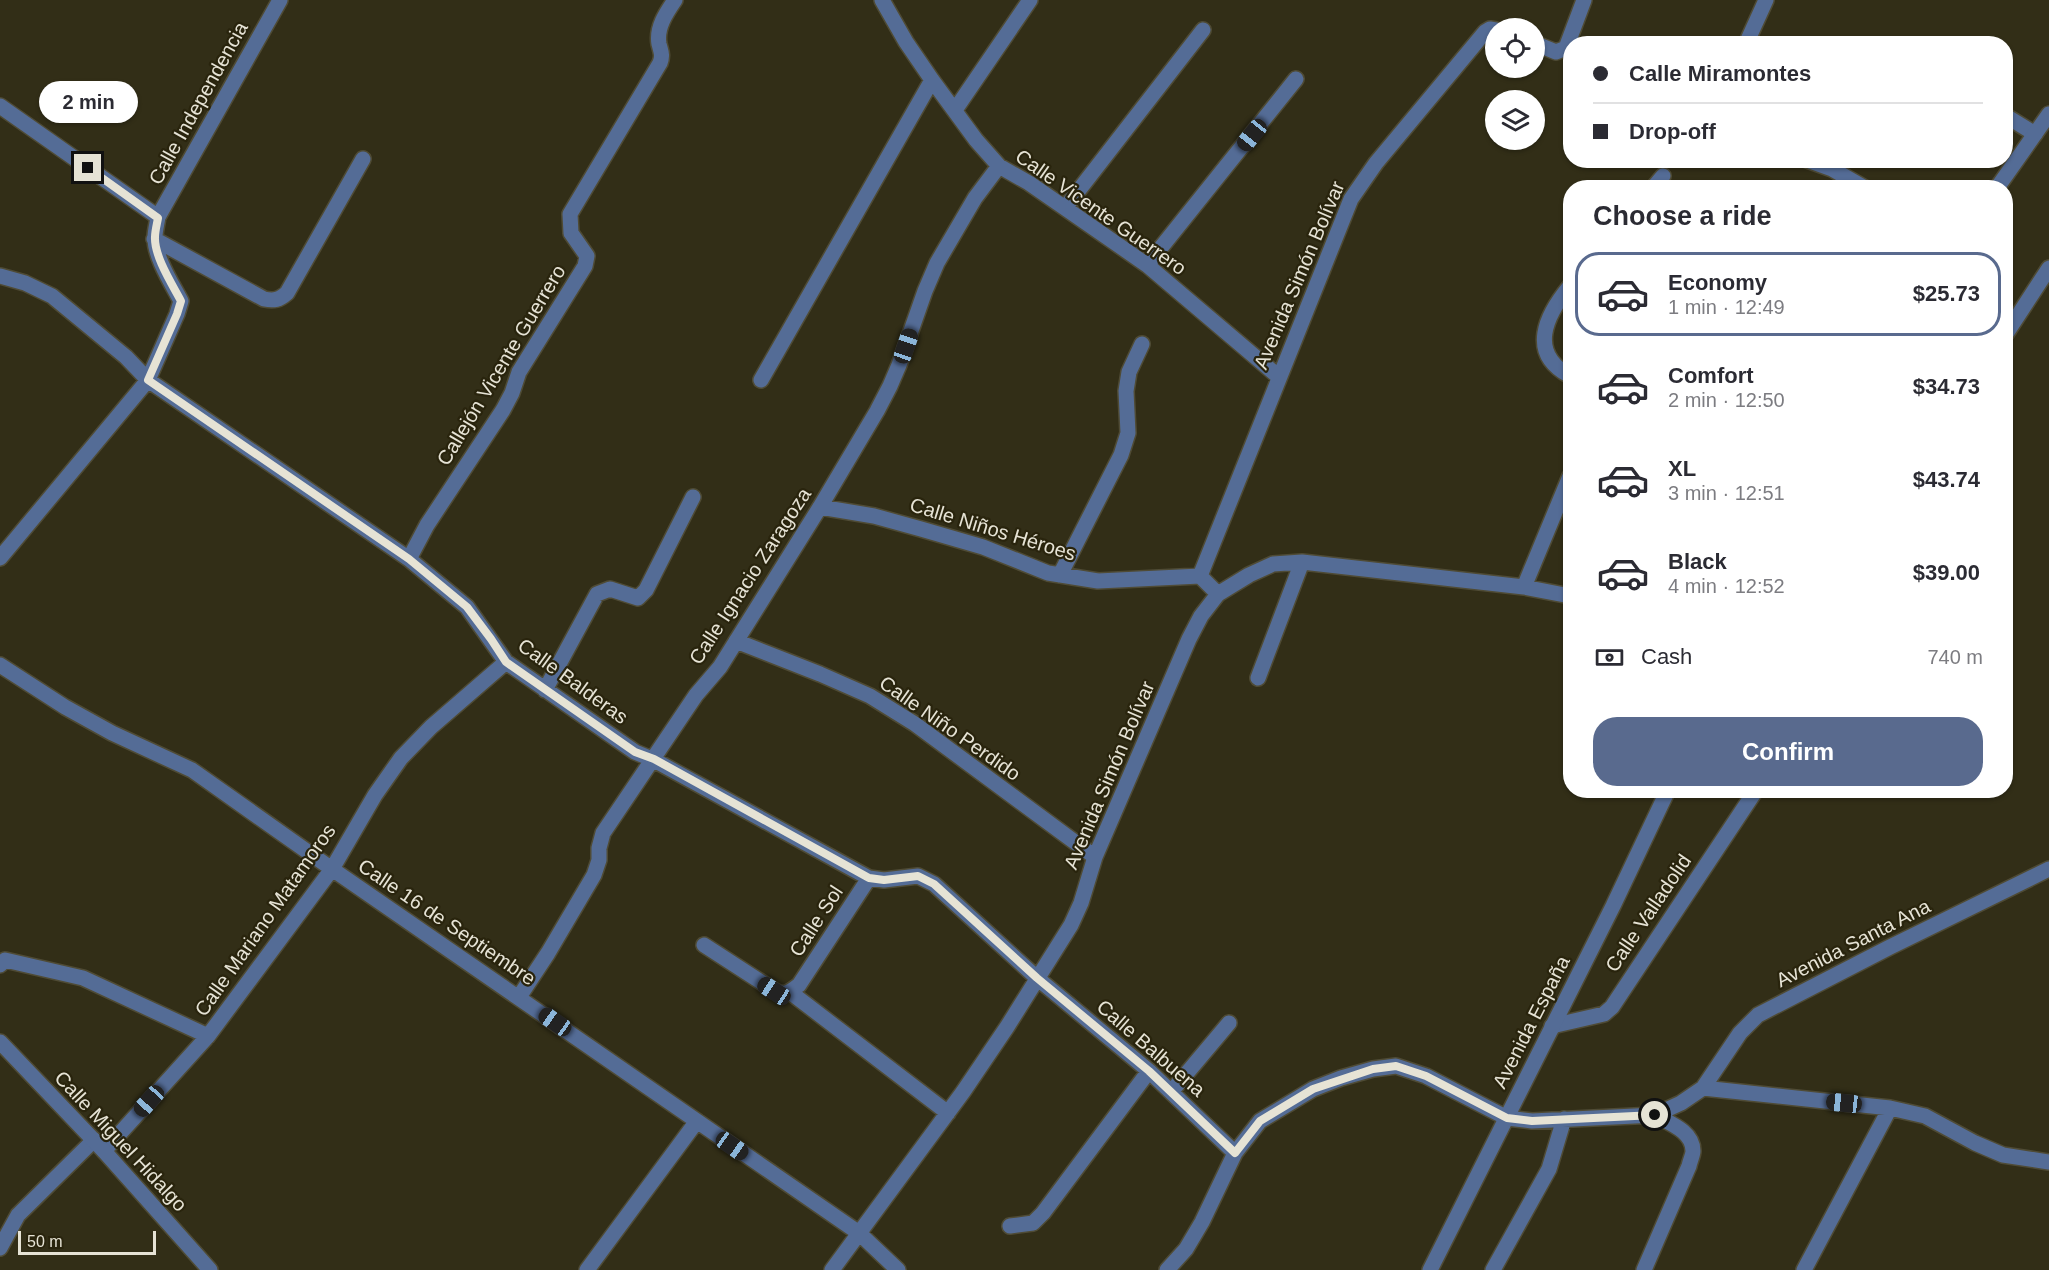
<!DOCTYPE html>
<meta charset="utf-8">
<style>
body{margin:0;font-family:Arial,sans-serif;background:#f7f7f7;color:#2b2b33;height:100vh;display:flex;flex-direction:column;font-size:22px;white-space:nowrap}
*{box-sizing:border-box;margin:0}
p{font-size:20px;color:#7c7c81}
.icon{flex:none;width:33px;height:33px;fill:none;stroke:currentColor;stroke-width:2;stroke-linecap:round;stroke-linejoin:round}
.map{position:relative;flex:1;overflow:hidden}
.side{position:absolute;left:1563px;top:180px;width:450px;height:618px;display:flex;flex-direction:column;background:#fff;border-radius:24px;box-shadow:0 2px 4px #0004}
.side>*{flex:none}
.guide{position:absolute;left:1563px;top:36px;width:450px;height:132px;border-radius:24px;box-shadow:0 2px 4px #0004;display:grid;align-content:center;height:132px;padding:0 30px;background:#fff}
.tools{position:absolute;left:1485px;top:18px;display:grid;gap:12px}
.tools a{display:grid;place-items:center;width:60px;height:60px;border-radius:50%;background:#fff;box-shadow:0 2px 4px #0004;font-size:30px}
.scale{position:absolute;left:18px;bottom:15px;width:138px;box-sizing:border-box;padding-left:6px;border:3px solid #e6e3d5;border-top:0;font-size:16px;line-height:21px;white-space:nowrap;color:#e6e3d5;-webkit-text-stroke:4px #29240d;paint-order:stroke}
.end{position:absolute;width:27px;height:27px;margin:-14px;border:8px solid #e6e3d5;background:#111;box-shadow:0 0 0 3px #111}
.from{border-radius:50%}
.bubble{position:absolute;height:42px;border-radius:21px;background:#fff;box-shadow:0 2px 4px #0004;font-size:20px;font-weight:700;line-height:42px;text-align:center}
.car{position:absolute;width:18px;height:36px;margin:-18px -9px;border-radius:8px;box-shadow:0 0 4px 2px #0007;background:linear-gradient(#222 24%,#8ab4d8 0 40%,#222 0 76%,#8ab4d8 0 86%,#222 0)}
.guide b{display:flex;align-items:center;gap:21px;height:57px;font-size:22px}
.guide b+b{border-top:2px solid #e1e1e2}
.guide i{width:15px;height:15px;background:#2b2b33}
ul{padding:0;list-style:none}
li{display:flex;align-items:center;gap:18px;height:84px;margin:0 12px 9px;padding:0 18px;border:3px solid transparent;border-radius:24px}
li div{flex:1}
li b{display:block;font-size:22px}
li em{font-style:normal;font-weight:700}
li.current{border-color:#596a8e}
li>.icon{width:54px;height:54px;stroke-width:1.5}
h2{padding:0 30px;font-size:27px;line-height:72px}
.pay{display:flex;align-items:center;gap:15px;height:66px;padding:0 30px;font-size:22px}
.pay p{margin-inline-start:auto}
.button{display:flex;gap:12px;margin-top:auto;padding:12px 30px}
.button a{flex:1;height:69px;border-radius:24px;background:#596a8e;color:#fff;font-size:24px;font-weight:700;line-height:69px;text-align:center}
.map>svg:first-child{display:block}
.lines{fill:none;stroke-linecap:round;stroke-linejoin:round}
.minor-casing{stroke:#4f4b35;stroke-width:18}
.tertiary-casing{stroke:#4f4b35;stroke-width:18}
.minor{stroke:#546c96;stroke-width:15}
.tertiary{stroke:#546c96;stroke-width:15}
.route{stroke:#e6e3d5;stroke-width:8}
.labels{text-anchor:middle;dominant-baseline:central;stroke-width:4.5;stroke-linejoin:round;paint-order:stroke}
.street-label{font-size:20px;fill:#e6e3d5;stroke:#29240d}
</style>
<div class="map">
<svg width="2049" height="1270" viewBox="0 0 2049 1270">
<rect width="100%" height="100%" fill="#322e17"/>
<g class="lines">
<defs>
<path id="minor" d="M882,0l24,42 26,38 44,60 23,26 30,17 118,82 132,112
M1534,43l22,9 10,-4 18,-48
M1746,44l20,-44
M0,106l158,111
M955,110l75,-110
M2006,116l29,18
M1807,160l25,9 33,19
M1653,188l10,-12
M1065,208l138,-178
M154,239l110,60c10,2 15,1 23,-6l76,-134
M1147,265l149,-186
M0,276l25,7 27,13 74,61 22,23 261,179 58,48 39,55 129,90 19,8 215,118 15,2 34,-4 16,8 103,94 112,93 86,82
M1570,286c-24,29 -43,67 0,90
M2006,334l43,-66
M761,380l171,-300
M820,507l54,9 47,13 62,18 65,26 50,8 102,-5 18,18
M0,558l148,-178 29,-66 4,-13c-9,-17 -27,-45 -26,-64 0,-6 2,-13 3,-20l122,-217
M409,559l18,-34 76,-115 9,-17 7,-21 66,-106 2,-10 -16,-23 -1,-19 90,-151c3,-8 1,-11 -1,-19 -3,-16 7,-31 16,-44
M1060,575l61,-120 7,-22 -2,-42 3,-19 13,-28
M1200,576l151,-377 25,-36 109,-131 5,-3 6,1
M1524,587l46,-111
M736,641l84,33 50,22 45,28 180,133
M0,665l65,42 47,26 80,37 140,99 527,364 39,37
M1258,678l44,-116
M545,690l52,-96 13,-5 28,9 8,-8 47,-93
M704,945l71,46c10,5 15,1 24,-6l70,-107
M0,965l5,-5 78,18 125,58
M790,992l158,121
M519,997l29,-44 46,-78 5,-15v-12l4,-15 93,-138 24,-28 100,-160 57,-96 13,-25 9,-21 26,-74 12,-28 38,-65 24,-32
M1552,1026l52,-12 8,-7 144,-217
M1703,1088l37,-55 18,-18 132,-68 159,-78
M1171,1092l58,-69
M104,1151l104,-115 124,-167 43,-74 26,-37 30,-31 75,-65
M1010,1226l23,-3 10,-10 106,-142
M0,1248l18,-33 76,-75
M587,1270l110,-149
M832,1270l131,-178 44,-65 64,-102 10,-22 14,-46 94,-218 12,-23 17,-22 31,-19 24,-11 29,-2 222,25 46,9
M1167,1270l19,-21 16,-27 33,-69 25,-32 53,-32 28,-11 32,-9 23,-3 30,10 81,42 25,3 123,-6 26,-12 22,-15 187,20 35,8 50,27 28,12 46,7
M1493,1270l56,-101 15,-50
M1644,1270l45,-104c1,-5 4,-11 4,-15 0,-20 -24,-28 -38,-36
M1804,1270l86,-162"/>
<path id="tertiary" d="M1997,188l52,-74
M0,1042l104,109 106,119
M1430,1270l183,-364 55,-116"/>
</defs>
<use href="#minor" class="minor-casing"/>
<use href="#tertiary" class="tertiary-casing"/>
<use href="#minor" class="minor"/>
<use href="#tertiary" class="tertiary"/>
</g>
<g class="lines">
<path class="route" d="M88,168l70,50c-1,6 -3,13 -3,19 -1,19 17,47 26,64l-4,13 -29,66 261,179 58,48 24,32 15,23 129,90 19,7 215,119 15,2 34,-4 16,8 103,94 112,93 86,82 25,-32 53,-32 60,-20 23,-3 30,10 81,42 25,3 123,-6"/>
</g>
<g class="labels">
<g class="street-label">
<text transform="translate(198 103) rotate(-61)">Calle Independencia</text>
<text transform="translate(1101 212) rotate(35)">Calle Vicente Guerrero</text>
<text transform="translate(1299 275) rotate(-67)">Avenida Simón Bolívar</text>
<text transform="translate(501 365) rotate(-59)">Callejón Vicente Guerrero</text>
<text transform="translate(993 529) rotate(17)">Calle Niños Héroes</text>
<text transform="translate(750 576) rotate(-57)">Calle Ignacio Zaragoza</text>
<text transform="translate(573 681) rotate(36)">Calle Balderas</text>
<text transform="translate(950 728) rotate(35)">Calle Niño Perdido</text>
<text transform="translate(1109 775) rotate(-67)">Avenida Simón Bolívar</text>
<text transform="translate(1648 913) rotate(-56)">Calle Valladolid</text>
<text transform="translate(265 920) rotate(-55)">Calle Mariano Matamoros</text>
<text transform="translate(816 921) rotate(-57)">Calle Sol</text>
<text transform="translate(447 922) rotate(34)">Calle 16 de Septiembre</text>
<text transform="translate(1853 943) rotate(-27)">Avenida Santa Ana</text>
<text transform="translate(1531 1022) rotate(-63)">Avenida España</text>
<text transform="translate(1151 1048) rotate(41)">Calle Balbuena</text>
<text transform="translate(121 1141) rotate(47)">Calle Miguel Hidalgo</text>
</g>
</g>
</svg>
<div class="tools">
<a><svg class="icon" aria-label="locate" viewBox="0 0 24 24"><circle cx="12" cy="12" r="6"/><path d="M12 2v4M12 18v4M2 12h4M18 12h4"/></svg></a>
<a><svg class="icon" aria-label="layers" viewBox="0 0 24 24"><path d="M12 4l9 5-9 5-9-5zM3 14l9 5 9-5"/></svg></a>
</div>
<div class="scale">50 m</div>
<i class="end from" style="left:1655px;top:1115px"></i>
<i class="end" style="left:88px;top:168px"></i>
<div class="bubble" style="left:39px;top:81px;width:99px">2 min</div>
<i class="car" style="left:1252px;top:135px;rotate:219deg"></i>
<i class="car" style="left:906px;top:346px;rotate:19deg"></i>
<i class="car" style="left:774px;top:991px;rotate:303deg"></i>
<i class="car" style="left:555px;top:1022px;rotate:305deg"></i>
<i class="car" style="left:149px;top:1101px;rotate:222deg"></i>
<i class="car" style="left:1844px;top:1103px;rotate:276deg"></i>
<i class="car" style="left:732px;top:1146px;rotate:125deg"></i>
<div class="guide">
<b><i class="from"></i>Calle Miramontes</b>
<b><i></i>Drop-off</b>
</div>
<section class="side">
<h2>Choose a ride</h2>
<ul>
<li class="current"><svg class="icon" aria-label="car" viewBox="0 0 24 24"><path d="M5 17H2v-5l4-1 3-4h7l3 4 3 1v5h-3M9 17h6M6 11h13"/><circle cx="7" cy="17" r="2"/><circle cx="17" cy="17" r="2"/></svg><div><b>Economy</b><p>1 min · 12:49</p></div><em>$25.73</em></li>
<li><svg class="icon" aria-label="car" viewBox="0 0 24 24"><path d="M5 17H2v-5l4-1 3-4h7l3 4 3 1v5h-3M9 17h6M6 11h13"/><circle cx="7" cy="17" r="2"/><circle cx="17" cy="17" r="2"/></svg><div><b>Comfort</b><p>2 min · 12:50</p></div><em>$34.73</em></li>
<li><svg class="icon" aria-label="car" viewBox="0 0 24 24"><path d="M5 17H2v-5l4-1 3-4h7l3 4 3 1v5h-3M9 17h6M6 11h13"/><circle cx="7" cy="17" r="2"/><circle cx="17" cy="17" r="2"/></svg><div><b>XL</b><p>3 min · 12:51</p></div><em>$43.74</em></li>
<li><svg class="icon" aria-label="car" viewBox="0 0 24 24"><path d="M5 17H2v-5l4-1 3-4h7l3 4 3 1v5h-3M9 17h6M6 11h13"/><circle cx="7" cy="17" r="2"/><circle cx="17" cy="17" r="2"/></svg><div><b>Black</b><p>4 min · 12:52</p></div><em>$39.00</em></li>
</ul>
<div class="pay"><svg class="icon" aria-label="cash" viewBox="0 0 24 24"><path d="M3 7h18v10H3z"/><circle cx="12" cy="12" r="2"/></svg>Cash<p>740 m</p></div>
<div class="button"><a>Confirm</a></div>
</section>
</div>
